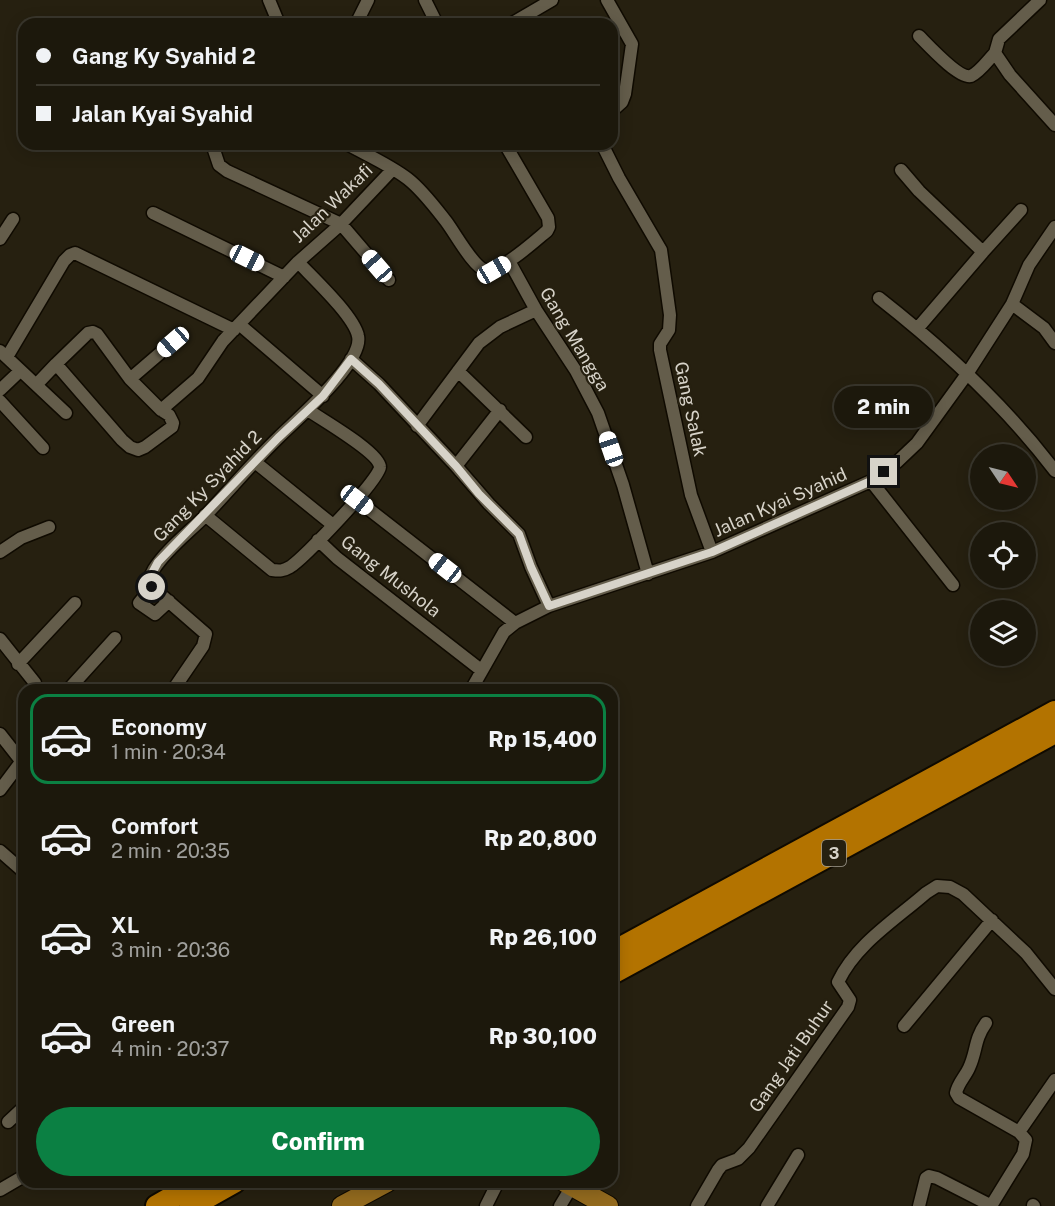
<!DOCTYPE html>
<meta charset="utf-8">
<style>
body{margin:0;font-family:"Public Sans",sans-serif;background:#252115;color:#f1f3f6;height:100vh;display:flex;flex-direction:column;font-size:22px;white-space:nowrap}
*{box-sizing:border-box;margin:0}
p{font-size:20px;color:#a0a09d}
.icon{flex:none;width:33px;height:33px;fill:none;stroke:currentColor;stroke-width:2;stroke-linecap:round;stroke-linejoin:round}
.map{position:relative;flex:1;overflow:hidden}
.drawer{position:absolute;left:18px;top:684px;width:600px;height:504px;display:flex;flex-direction:column;background:#1c180c;border-radius:18px;box-shadow:0 3px 15px #0003,0 0 0 2px #3a372d}
.drawer>*{flex:none}
.banner{position:absolute;left:18px;top:18px;width:600px;height:132px;border-radius:18px;box-shadow:0 3px 15px #0003,0 0 0 2px #3a372d;display:grid;align-content:center;height:132px;padding:0 18px;background:#1c180c}
.needle{width:39px;rotate:125deg}
.controls{position:absolute;left:970px;top:444px;display:grid;gap:12px}
.controls a{display:grid;place-items:center;width:66px;height:66px;border-radius:50%;background:#1c180c;box-shadow:0 3px 15px #0003,0 0 0 2px #3a372d;font-size:30px}
.end{position:absolute;width:27px;height:27px;margin:-14px;border:8px solid #d7d3c9;background:#111;box-shadow:0 0 0 3px #111}
.from{border-radius:50%}
.bubble{position:absolute;height:42px;border-radius:21px;background:#1c180c;box-shadow:0 3px 15px #0003,0 0 0 2px #3a372d;font-size:20px;font-weight:800;line-height:42px;text-align:center}
.car{position:absolute;width:18px;height:36px;margin:-18px -9px;border-radius:8px;box-shadow:0 0 4px 2px #0007;background:linear-gradient(#fff 24%,#345 0 40%,#fff 0 76%,#345 0 86%,#fff 0)}
.banner b{display:flex;align-items:center;gap:21px;height:57px;font-size:22px}
.banner b+b{border-top:2px solid #3a372d}
.banner i{width:15px;height:15px;background:#f1f3f6}
ul{padding:10px 0 0;list-style:none}
li{display:flex;align-items:center;gap:18px;height:90px;margin:0 12px 9px;padding:0 6px;border:3px solid transparent;border-radius:18px}
li div{flex:1}
li b{display:block;font-size:22px}
li em{font-style:normal;font-weight:800}
li.active{border-color:#0b8043}
li>.icon{width:54px;height:54px;stroke-width:1.5}
.action{display:flex;gap:12px;margin-top:auto;padding:12px 18px}
.action a{flex:1;height:69px;border-radius:36px;background:#0b8043;color:#fff;font-size:24px;font-weight:800;line-height:69px;text-align:center}
.map>svg:first-child{display:block}
.lines{fill:none;stroke-linecap:round;stroke-linejoin:round}
.minor-casing{stroke:#0f0a00;stroke-width:15}
.primary-casing{stroke:#0f0a00;stroke-width:22}
.motorway-casing{stroke:#0f0a00;stroke-width:26}
.minor{stroke:#645d4b;stroke-width:12}
.primary{stroke:#936a1e;stroke-width:20}
.motorway{stroke:#b37300;stroke-width:22}
.route{stroke:#d7d3c9;stroke-width:8}
.labels{text-anchor:middle;dominant-baseline:central;stroke-width:4.5;stroke-linejoin:round;paint-order:stroke}
.shield{fill:#262010;stroke:#a29d92;stroke-width:1.5}
.shield-label{font-size:16px;font-weight:bold;fill:#d7d3c9}
.street-label{font-size:18px;fill:#d7d3c9;stroke:#262010}
</style>
<div class="map">
<svg width="1055" height="1206" viewBox="0 0 1055 1206">
<rect width="100%" height="100%" fill="#262010"/>
<g class="lines">
<defs>
<path id="minor" d="M269,0l10,24
M425,0l12,24
M607,0l25,44 -7,50 -3,8 -10,9
M356,24l12,-24
M511,24l41,-24
M919,36c9,9 40,43 52,40 9,-4 17,-16 24,-23l15,22 45,50
M995,53l4,-14 41,-39
M212,144l7,21 8,6 114,53 48,56
M347,144c20,11 43,21 61,35 14,11 26,27 37,41 9,11 28,47 40,50 14,4 51,-30 62,-39l2,-4 -1,-9 -43,-74
M602,144l17,34 42,72 9,65 -1,15 -9,14v6l31,145 21,57
M901,170l18,21 64,61 -66,77
M153,213l131,64
M0,239l13,-20
M983,252l38,-42
M509,261l27,49 40,61 22,42 25,72 25,89
M879,298c65,51 126,107 176,173
M1012,304l32,24 11,15
M239,324l84,72
M0,351l66,62
M7,357l57,-96 6,-6 5,-2 159,77
M351,359l28,25 77,82 33,38 30,30 12,33 18,39
M458,371l68,66
M130,379l43,-37
M37,384l19,-20 66,76 8,7 8,3 7,-3 27,-20 1,-4 -4,-8 -8,-5 -31,-31 -33,-45 -4,-2 -5,1 -32,31
M0,390l20,-19
M0,401l43,47
M161,410l37,-32 25,-37 75,-79 43,-38 52,-55
M417,426l62,-83 21,-16 36,-17
M255,462l78,63
M456,466l44,-56
M871,481l82,104
M357,500l158,123
M205,515l67,55c8,1 11,1 18,-3 13,-8 91,-89 90,-100 -1,-15 -58,-47 -72,-57
M318,540l19,18 144,112
M0,552l21,-14 28,-11
M152,587l-13,16 16,11 14,-13
M0,639l35,44
M18,664l57,-61
M68,690l47,-52
M173,690l30,-44 3,-12 -54,-47 -2,-10 4,-8c13,-20 33,-35 50,-52 25,-26 49,-55 75,-80 18,-18 85,-75 79,-101 -4,-20 -45,-58 -60,-74
M471,690l33,-58 11,-9 34,-17 163,-54 159,-71 26,-19 20,-19 50,-69 45,-70 17,-39 26,-38
M0,734l22,28
M0,790l24,-32
M0,851l24,21
M986,1023c-12,17 -9,28 -17,45 -4,9 -11,15 -13,25l3,5 60,34
M904,1026l88,-106
M8,1122l16,-15
M0,1190l24,-14
M1033,1205l1,1
M486,1206l12,-24
M560,1206l12,-20
M697,1206l21,-36 4,-5 16,-6 11,-11 99,-141 2,-7 -12,-18c18,-38 57,-62 88,-89l11,-7 13,1 13,7 63,59 29,36
M767,1206l31,-51
M919,1206l7,-28 3,-2 8,2 55,28
M991,1206l32,-52 3,-14 -7,-8 36,-52"/>
<path id="primary" d="M565,1182l43,24
M342,1206l45,-24"/>
<path id="motorway" d="M612,953l443,-241
M612,973l443,-241
M157,1206l42,-24
M191,1206l43,-24"/>
</defs>
<use href="#minor" class="minor-casing"/>
<use href="#primary" class="primary-casing"/>
<use href="#motorway" class="motorway-casing"/>
<use href="#minor" class="minor"/>
<use href="#primary" class="primary"/>
<use href="#motorway" class="motorway"/>
</g>
<g class="lines">
<path class="route" d="M152,587l-2,-10 8,-15 120,-124 45,-42 28,-37 28,25 77,82 23,28 40,40 12,33 18,39 163,-54 159,-71 13,-9"/>
</g>
<g class="labels">
<rect class="shield" x="822" y="840" width="24" height="26" rx="4.5"/>
<g class="shield-label">
<text x="834" y="853">3</text>
</g>
<g class="street-label">
<text transform="translate(332 203) rotate(-44)">Jalan Wakafi</text>
<text transform="translate(575 339) rotate(59)">Gang Mangga</text>
<text transform="translate(691 409) rotate(78)">Gang Salak</text>
<text transform="translate(207 486) rotate(-46)">Gang Ky Syahid 2</text>
<text transform="translate(780 502) rotate(-24)">Jalan Kyai Syahid</text>
<text transform="translate(391 576) rotate(38)">Gang Mushola</text>
<text transform="translate(791 1056) rotate(-55)">Gang Jati Buhur</text>
</g>
</g>
</svg>
<div class="controls">
<a><svg class="needle" viewBox="-14 -14 28 28"><path d="M0-13l5 13h-10z" fill="#e53935"/><path d="M0 13l5-13h-10z" fill="#a0a09d"/></svg></a>
<a><svg class="icon" aria-label="locate" viewBox="0 0 24 24"><circle cx="12" cy="12" r="6"/><path d="M12 2v4M12 18v4M2 12h4M18 12h4"/></svg></a>
<a><svg class="icon" aria-label="layers" viewBox="0 0 24 24"><path d="M12 4l9 5-9 5-9-5zM3 14l9 5 9-5"/></svg></a>
</div>
<i class="end from" style="left:152px;top:587px"></i>
<i class="end" style="left:884px;top:472px"></i>
<div class="bubble" style="left:834px;top:386px;width:99px">2 min</div>
<i class="car" style="left:247px;top:258px;rotate:116deg"></i>
<i class="car" style="left:377px;top:266px;rotate:319deg"></i>
<i class="car" style="left:494px;top:270px;rotate:60deg"></i>
<i class="car" style="left:173px;top:342px;rotate:229deg"></i>
<i class="car" style="left:611px;top:449px;rotate:341deg"></i>
<i class="car" style="left:357px;top:500px;rotate:128deg"></i>
<i class="car" style="left:445px;top:568px;rotate:308deg"></i>
<div class="banner">
<b><i class="from"></i>Gang Ky Syahid 2</b>
<b><i></i>Jalan Kyai Syahid</b>
</div>
<section class="drawer">
<ul>
<li class="active"><svg class="icon" aria-label="car" viewBox="0 0 24 24"><path d="M5 17H2v-5l4-1 3-4h7l3 4 3 1v5h-3M9 17h6M6 11h13"/><circle cx="7" cy="17" r="2"/><circle cx="17" cy="17" r="2"/></svg><div><b>Economy</b><p>1 min · 20:34</p></div><em>Rp 15,400</em></li>
<li><svg class="icon" aria-label="car" viewBox="0 0 24 24"><path d="M5 17H2v-5l4-1 3-4h7l3 4 3 1v5h-3M9 17h6M6 11h13"/><circle cx="7" cy="17" r="2"/><circle cx="17" cy="17" r="2"/></svg><div><b>Comfort</b><p>2 min · 20:35</p></div><em>Rp 20,800</em></li>
<li><svg class="icon" aria-label="car" viewBox="0 0 24 24"><path d="M5 17H2v-5l4-1 3-4h7l3 4 3 1v5h-3M9 17h6M6 11h13"/><circle cx="7" cy="17" r="2"/><circle cx="17" cy="17" r="2"/></svg><div><b>XL</b><p>3 min · 20:36</p></div><em>Rp 26,100</em></li>
<li><svg class="icon" aria-label="car" viewBox="0 0 24 24"><path d="M5 17H2v-5l4-1 3-4h7l3 4 3 1v5h-3M9 17h6M6 11h13"/><circle cx="7" cy="17" r="2"/><circle cx="17" cy="17" r="2"/></svg><div><b>Green</b><p>4 min · 20:37</p></div><em>Rp 30,100</em></li>
</ul>
<div class="action"><a>Confirm</a></div>
</section>
</div>
